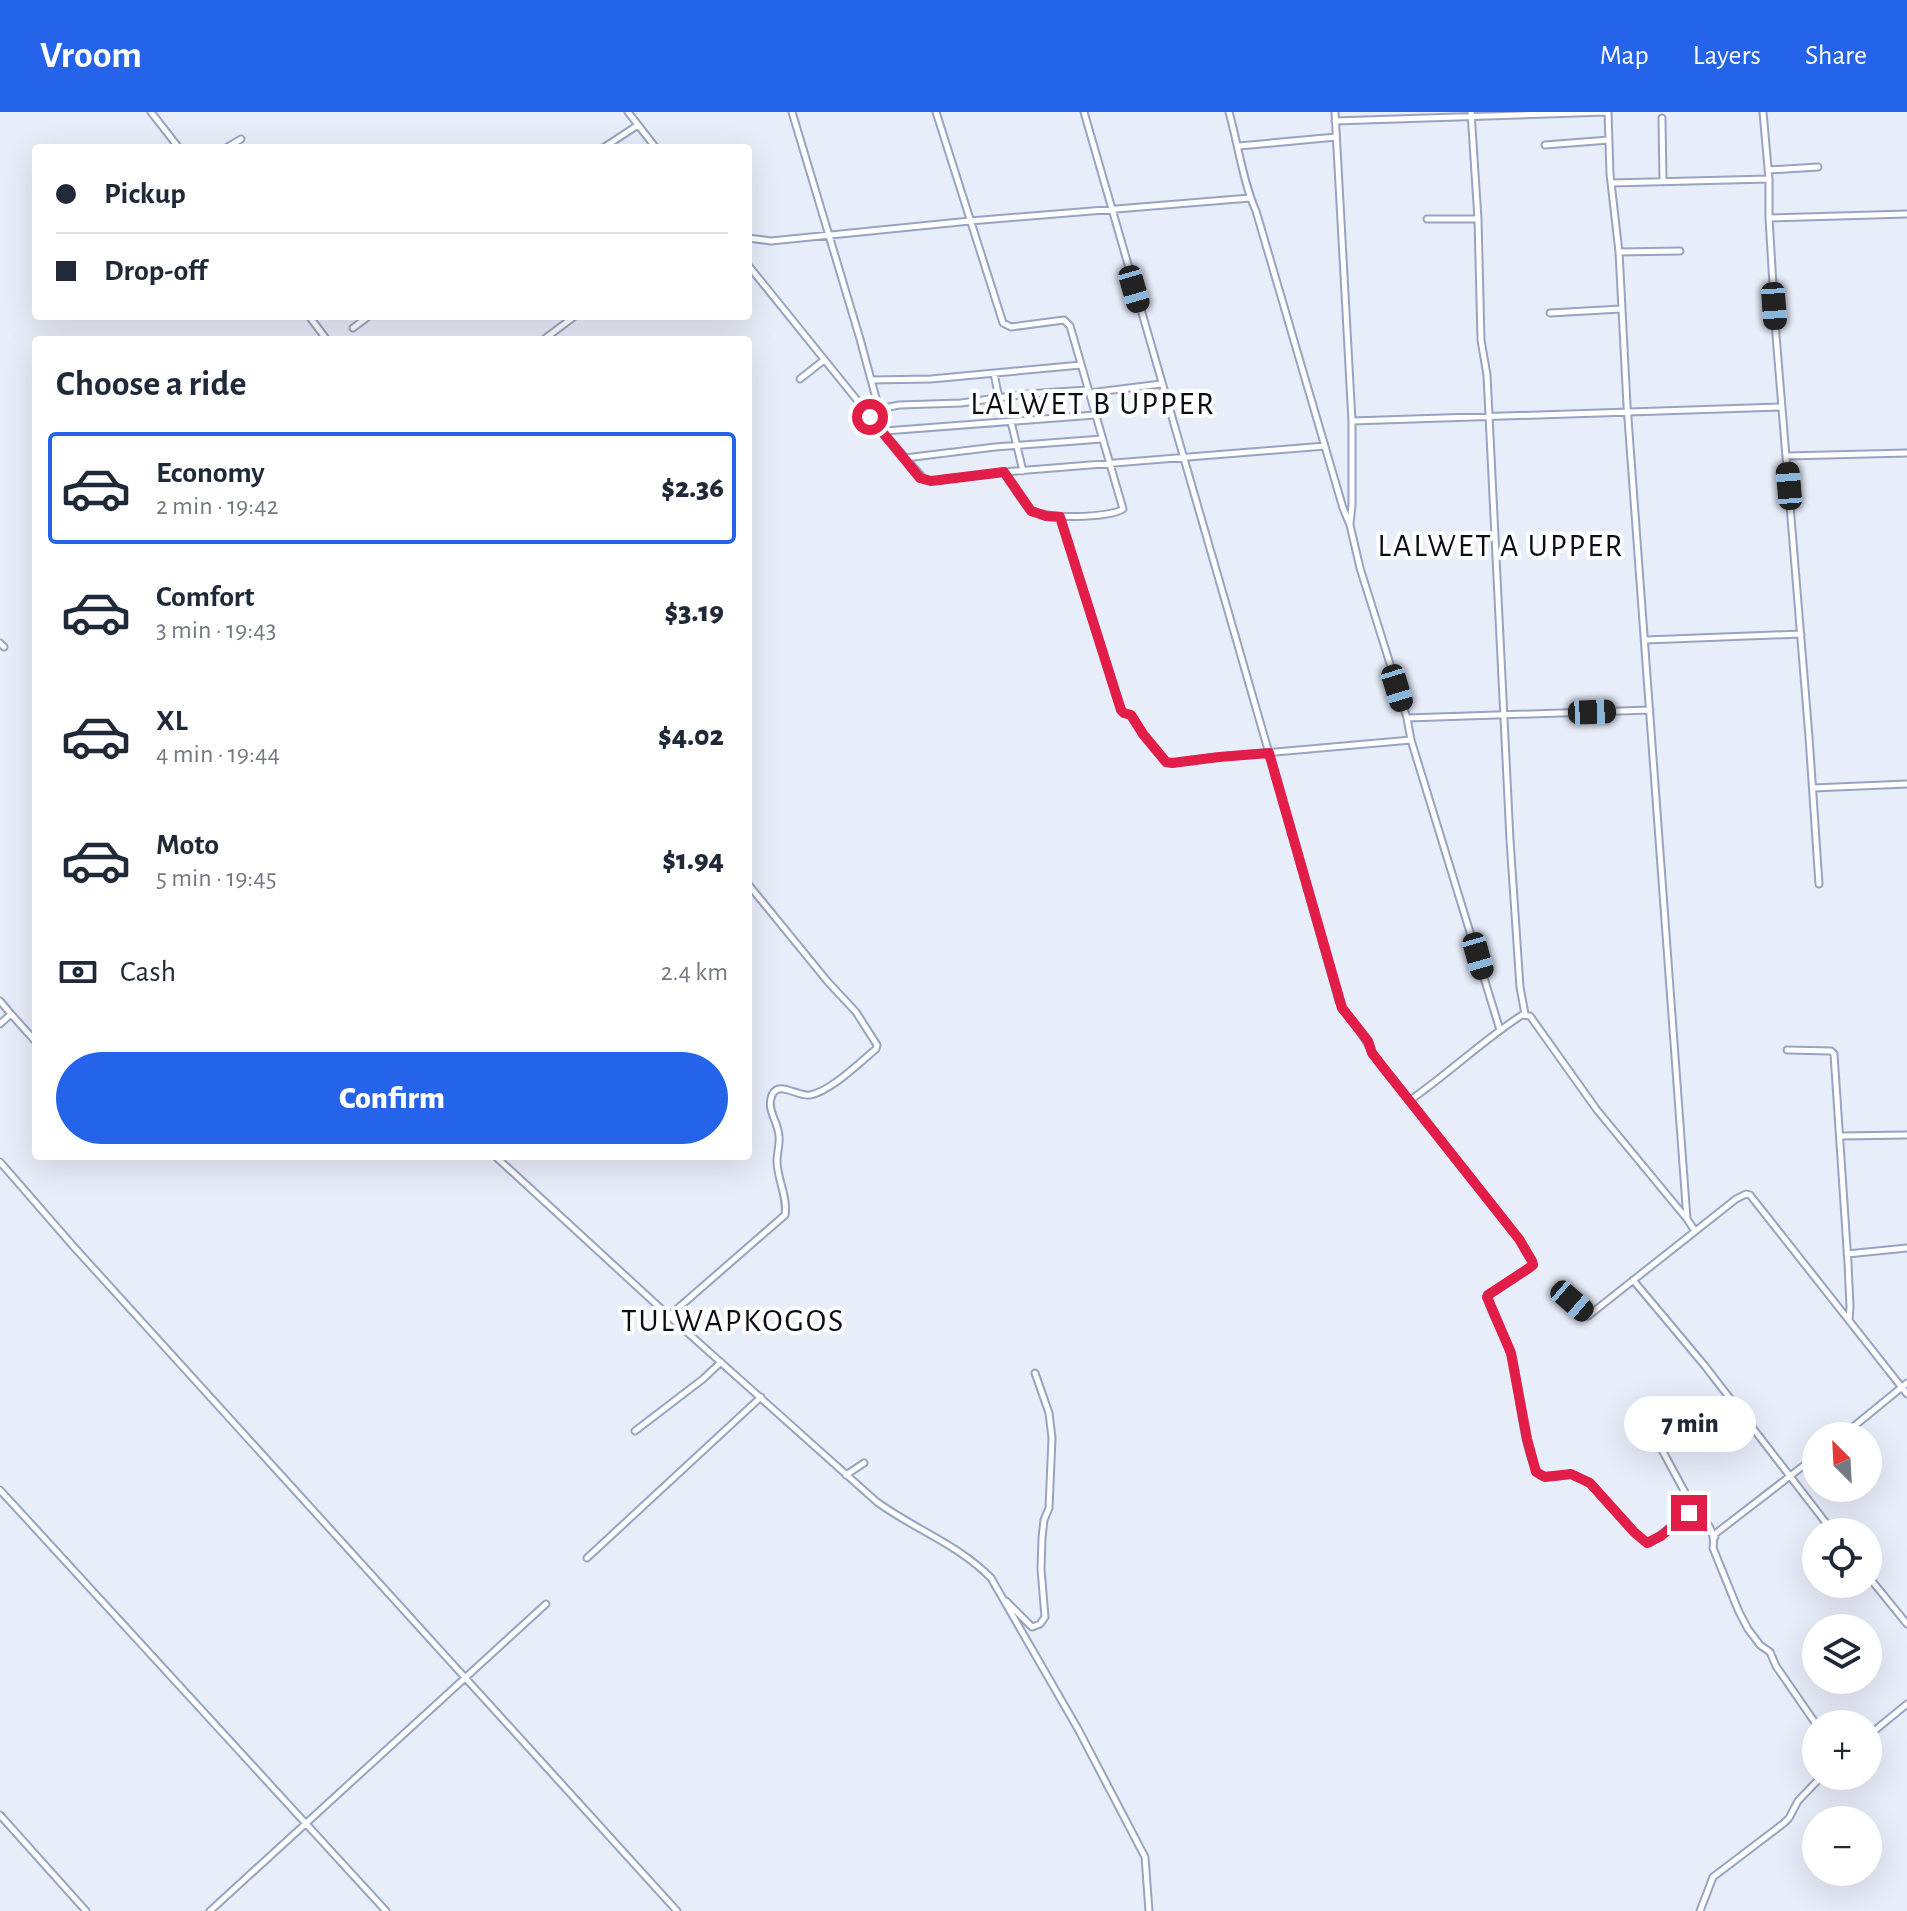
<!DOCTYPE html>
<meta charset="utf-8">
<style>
body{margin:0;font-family:"Alegreya Sans",sans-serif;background:#f2f2f3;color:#1f2937;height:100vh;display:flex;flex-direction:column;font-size:30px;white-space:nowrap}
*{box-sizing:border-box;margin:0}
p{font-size:26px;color:#747a83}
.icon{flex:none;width:44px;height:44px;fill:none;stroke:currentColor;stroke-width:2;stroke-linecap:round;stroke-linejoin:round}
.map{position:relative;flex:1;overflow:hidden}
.details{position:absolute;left:32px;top:224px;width:720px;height:824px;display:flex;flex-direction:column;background:#fff;border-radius:8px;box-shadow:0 8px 32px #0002}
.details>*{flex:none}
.hud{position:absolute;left:32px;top:32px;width:720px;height:176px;border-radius:8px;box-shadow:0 8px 32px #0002;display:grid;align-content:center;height:176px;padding:0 24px;background:#fff}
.needle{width:52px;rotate:336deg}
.controls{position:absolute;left:1802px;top:1310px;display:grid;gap:16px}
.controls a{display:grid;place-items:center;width:80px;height:80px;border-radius:50%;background:#fff;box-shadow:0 8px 32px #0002;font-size:40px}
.end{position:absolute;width:36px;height:36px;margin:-18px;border:10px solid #e11d48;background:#fff;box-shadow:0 0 0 4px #fff}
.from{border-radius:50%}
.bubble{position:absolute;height:56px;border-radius:28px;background:#fff;box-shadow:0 8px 32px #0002;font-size:26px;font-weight:800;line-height:56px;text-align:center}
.car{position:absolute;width:24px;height:48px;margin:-24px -12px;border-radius:10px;box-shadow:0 0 6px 2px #0007;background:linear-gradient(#222 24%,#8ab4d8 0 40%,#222 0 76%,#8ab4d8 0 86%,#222 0)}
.hud b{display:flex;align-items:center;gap:28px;height:76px;font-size:30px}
.hud b+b{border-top:2px solid #e0e1e3}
.hud i{width:20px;height:20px;background:#1f2937}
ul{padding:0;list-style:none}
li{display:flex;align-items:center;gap:24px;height:112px;margin:0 16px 12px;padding:0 8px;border:4px solid transparent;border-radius:8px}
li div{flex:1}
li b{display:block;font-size:30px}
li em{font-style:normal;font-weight:800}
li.active{border-color:#2563eb}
li>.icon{width:72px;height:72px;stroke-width:1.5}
h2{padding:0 24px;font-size:36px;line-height:96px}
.pay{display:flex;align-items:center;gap:20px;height:88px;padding:0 24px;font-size:30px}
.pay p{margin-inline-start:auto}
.action{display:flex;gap:16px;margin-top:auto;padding:16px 24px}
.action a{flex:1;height:92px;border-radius:48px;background:#2563eb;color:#fff;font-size:32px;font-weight:800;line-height:92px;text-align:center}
header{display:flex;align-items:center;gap:48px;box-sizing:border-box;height:112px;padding:0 40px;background:#2563eb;color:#fff}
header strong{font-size:38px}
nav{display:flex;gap:44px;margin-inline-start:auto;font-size:28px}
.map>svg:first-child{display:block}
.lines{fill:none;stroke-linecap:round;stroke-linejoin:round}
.minor-casing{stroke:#97a3c0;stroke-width:9}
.minor{stroke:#fff;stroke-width:5}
.route{stroke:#e11d48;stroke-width:10}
.labels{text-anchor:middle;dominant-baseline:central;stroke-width:8;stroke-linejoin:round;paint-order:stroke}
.quarter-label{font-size:32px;letter-spacing:2px;fill:#0a0e18;stroke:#fff}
</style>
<header>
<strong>Vroom</strong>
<nav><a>Map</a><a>Layers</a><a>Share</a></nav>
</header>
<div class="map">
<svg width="1907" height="1799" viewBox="0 0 1907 1799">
<rect width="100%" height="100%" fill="#e8edfa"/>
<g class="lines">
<defs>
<path id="minor" d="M151,0l28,36
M628,0l28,36
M792,0l68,227 26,96
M936,0l67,211 8,4 53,-7 6,6 53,183c-12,9 -81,11 -93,0 -10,-10 -18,-25 -26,-37
M1084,0l185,641 70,248c9,19 26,32 33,52l147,186 13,22 1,4 -4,3 -41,27 -1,2c6,22 21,42 26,64 6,26 11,99 28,115h18l12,-2 19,9 44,49 13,11h3l44,-34 -39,-72 -7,-16
M1229,0c9,32 14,70 27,99l87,297 7,17 10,43 47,150 4,22 89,290
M1335,0l17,309v84l-2,19
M1471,0l7,107 3,121 6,35 23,465 10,147 5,27
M1608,0l2,62 9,78 8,153 60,814
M1763,0l6,67v39l7,117 33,402 10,147
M1662,6l1,64
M1335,9l272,-9
M1545,33l64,-5
M1239,34l97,-9
M226,36l15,-9
M603,36l35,-23
M1768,58l50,-3
M1611,71l158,-4
M1769,106l138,-4
M1427,107h51
M748,126l23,3 199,-20 280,-23
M1619,140l61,-1
M748,153l138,171 38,43 7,2 73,-9 321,-26
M1550,201l71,-4
M309,204l18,24
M353,216l16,-12
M543,228l32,-24
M994,261l5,26
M800,267l24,-19
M871,268l60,-1 150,-14
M1089,281l72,-9
M879,297l20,-4 62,-2 65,-9 62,-4
M1352,309l430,-14
M1011,310l12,49
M885,319l210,-16
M1787,344l120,-3
M905,346l90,-11 107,-8
M1060,405l61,193 3,3 7,2 12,19 23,28 6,1 47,-6 192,-17
M1646,528l155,-6
M0,531l4,4
M1407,606l243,-8
M1813,676l94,-4
M0,889l11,13
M0,912l11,-10 25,28
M1787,938l44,1 3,3 14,209 2,44 -1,13
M1409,989c39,-27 73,-60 113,-86l8,1 67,94 90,109 8,12
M1840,1024l67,-1
M495,1044l174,160 208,186c37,27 82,43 114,76l87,151 67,128 4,54
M0,1050l74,85 603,664
M1847,1142l60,-6
M1633,1168l72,86 128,166
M1572,1189l16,15 148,-117 10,-5 4,1 157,199
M669,1204l116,-101c3,-18 -8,-36 -8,-54 0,-8 3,-17 2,-25 -1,-15 -13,-26 -7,-41 7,-15 25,2 38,0 21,-4 49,-32 66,-46l1,-4 -21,-33 -28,-30 -80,-98
M635,1319l68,-52 18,-17
M1842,1324l65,-53
M846,1363l18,-12
M0,1378l386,421
M1694,1397c12,11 22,22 19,39l26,64 9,17 12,16 10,7 6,14 40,58
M1715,1425v-3l101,-78
M587,1446l174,-161
M1868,1464l39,48
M1006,1489l26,26 8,-3 5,-7 -4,-48 1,-31 2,-18 5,-12 3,-70 -3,-25 -14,-40
M1868,1624l39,-32
M0,1703l86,96
M210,1799l336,-307
M1700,1799l13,-34 71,-54 5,-5 9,-17 24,-25"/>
</defs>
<use href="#minor" class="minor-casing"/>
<use href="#minor" class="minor"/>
</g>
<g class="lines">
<path class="route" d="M870,305l50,61 11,3 73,-9 27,39 15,5 14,1 61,193 3,3 7,2 12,19 23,28 6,1 47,-6 50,-4 73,255 26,33 4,12 10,13 137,173 13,22 1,4 -4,3 -41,27 -1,2 24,56 16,86 9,33 9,5 26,-3 19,9 44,49 13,11 14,-7 28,-23"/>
</g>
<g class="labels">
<g class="quarter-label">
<text x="1093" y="292">LALWET B UPPER</text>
<text x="1501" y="434">LALWET A UPPER</text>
<text x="733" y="1209">TULWAPKOGOS</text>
</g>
</g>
</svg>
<div class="controls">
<a><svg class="needle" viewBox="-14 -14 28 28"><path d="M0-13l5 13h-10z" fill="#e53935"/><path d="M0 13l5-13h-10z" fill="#747a83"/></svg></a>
<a><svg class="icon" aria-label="locate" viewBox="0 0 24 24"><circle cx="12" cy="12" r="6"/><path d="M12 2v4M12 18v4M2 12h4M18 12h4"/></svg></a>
<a><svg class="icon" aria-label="layers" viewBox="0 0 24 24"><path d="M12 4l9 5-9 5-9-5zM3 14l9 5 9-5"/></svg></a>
<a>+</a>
<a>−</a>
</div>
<i class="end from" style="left:870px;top:305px"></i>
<i class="end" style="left:1689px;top:1401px"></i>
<div class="bubble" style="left:1624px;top:1284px;width:132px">7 min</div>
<i class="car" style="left:1134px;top:177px;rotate:164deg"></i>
<i class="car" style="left:1774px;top:194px;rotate:176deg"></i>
<i class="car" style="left:1789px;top:374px;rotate:355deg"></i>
<i class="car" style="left:1397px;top:576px;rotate:163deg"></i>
<i class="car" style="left:1592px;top:600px;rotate:88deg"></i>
<i class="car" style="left:1478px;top:844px;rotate:164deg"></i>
<i class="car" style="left:1572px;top:1189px;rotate:131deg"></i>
<div class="hud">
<b><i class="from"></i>Pickup</b>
<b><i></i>Drop-off</b>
</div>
<section class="details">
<h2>Choose a ride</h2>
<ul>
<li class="active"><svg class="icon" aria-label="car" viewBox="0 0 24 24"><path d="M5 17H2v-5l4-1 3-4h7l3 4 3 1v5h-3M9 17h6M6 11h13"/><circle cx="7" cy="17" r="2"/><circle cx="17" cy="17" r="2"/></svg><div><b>Economy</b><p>2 min · 19:42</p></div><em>$2.36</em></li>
<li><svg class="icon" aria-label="car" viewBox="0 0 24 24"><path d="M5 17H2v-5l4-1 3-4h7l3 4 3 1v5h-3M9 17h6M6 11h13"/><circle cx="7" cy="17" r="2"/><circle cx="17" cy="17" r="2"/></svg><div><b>Comfort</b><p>3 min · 19:43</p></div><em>$3.19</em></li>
<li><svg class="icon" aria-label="car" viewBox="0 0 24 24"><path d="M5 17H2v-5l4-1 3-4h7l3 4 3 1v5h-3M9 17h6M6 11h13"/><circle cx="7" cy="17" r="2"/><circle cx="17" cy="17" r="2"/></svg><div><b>XL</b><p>4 min · 19:44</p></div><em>$4.02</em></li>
<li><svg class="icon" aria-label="car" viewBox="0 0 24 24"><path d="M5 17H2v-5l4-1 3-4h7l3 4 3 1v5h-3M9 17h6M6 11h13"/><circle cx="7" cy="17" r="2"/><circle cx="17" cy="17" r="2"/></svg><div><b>Moto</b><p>5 min · 19:45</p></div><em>$1.94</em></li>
</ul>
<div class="pay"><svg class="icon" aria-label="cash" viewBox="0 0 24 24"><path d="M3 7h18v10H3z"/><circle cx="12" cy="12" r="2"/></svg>Cash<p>2.4 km</p></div>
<div class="action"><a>Confirm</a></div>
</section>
</div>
